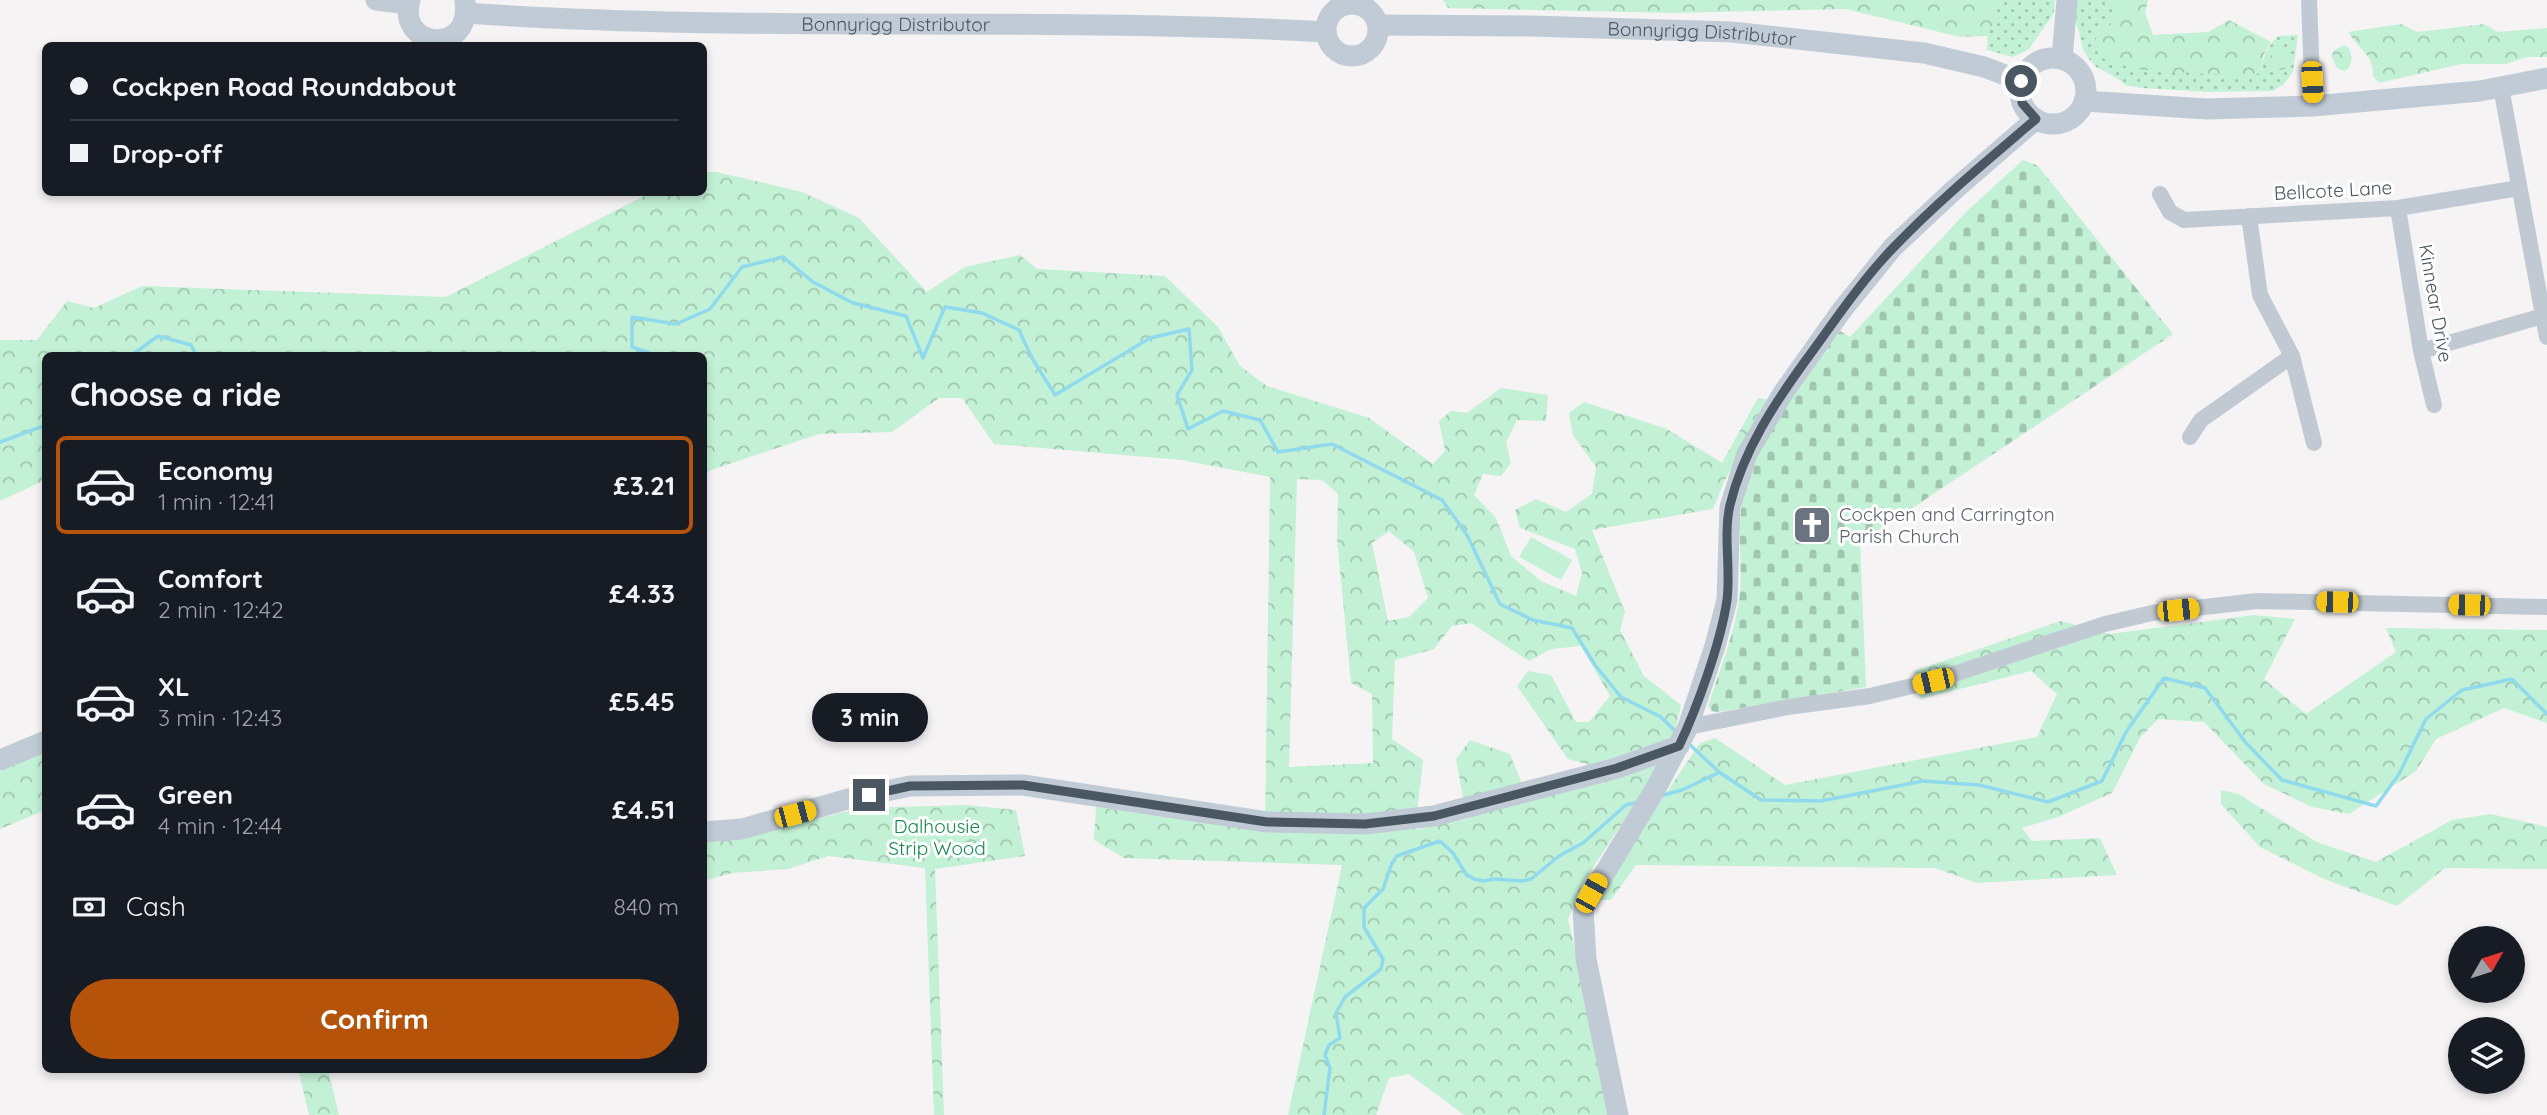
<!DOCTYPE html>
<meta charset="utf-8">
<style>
body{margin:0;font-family:Quicksand,sans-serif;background:#20242c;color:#f1f3f6;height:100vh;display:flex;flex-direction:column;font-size:26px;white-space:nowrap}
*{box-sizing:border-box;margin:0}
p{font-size:23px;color:#9ea1a6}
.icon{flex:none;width:38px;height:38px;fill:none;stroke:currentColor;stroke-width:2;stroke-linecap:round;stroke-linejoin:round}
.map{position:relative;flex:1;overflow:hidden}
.drawer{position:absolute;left:42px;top:352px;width:665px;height:721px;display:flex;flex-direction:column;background:#171b24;border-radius:10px;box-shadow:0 4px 10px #0003}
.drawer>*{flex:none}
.guide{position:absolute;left:42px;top:42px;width:665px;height:154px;border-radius:10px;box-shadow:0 4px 10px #0003;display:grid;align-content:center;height:154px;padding:0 28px;background:#171b24}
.needle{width:46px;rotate:51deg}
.tools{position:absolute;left:2448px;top:926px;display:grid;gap:14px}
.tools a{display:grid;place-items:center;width:77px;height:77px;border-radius:50%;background:#171b24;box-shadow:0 4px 10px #0003;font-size:35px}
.end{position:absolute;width:32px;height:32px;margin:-16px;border:9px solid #4a5661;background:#fff;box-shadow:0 0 0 4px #fff}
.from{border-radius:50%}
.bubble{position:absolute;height:49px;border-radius:24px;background:#171b24;box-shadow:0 4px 10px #0003;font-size:23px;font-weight:700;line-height:49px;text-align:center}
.car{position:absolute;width:21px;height:42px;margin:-21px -10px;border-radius:9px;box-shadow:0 0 5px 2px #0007;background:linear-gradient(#f5c518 24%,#345 0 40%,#f5c518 0 76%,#345 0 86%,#f5c518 0)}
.guide b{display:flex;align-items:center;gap:24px;height:66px;font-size:26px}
.guide b+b{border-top:2px solid #363941}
.guide i{width:18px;height:18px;background:#f1f3f6}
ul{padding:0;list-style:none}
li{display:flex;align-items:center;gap:21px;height:98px;margin:0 14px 10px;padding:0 14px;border:4px solid transparent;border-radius:10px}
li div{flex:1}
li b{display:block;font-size:26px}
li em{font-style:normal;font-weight:700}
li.active{border-color:#b45309}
li>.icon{width:63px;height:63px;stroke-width:1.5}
h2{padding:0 28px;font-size:32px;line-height:84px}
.pay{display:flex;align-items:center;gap:18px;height:77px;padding:0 28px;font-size:26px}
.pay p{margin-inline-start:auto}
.button{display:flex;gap:14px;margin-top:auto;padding:14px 28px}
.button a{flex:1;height:80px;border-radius:42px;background:#b45309;color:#fff;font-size:28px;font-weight:700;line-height:80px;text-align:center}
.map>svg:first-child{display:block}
.grass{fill:url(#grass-dots)}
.forest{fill:url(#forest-crowns);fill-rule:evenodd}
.cemetery{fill:url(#cemetery-stones)}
.pitch{fill:#c3f1d5}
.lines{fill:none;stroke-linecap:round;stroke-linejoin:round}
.stream{stroke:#90daee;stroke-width:3.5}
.street{stroke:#c1cad2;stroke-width:16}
.secondary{stroke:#c1cbd6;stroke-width:21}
.route{stroke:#4a5661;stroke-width:9}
.labels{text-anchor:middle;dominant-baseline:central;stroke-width:6;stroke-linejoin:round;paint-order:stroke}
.street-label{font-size:19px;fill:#4a5661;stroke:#fff}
.worship-label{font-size:19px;fill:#5b616d;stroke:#fff;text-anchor:start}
.park-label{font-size:19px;fill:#17864f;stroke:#fff}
</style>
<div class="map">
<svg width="2547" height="1115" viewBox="0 0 2547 1115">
<defs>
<pattern id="grass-dots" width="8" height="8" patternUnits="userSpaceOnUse" patternTransform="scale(1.75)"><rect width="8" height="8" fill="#c3f1d5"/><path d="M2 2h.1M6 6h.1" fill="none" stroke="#a0c6b0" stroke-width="1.8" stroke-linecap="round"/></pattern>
<pattern id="forest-crowns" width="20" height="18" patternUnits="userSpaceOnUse" patternTransform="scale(1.75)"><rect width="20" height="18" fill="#c3f1d5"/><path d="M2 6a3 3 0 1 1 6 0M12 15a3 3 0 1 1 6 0" fill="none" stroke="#a0c6b0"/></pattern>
<pattern id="cemetery-stones" width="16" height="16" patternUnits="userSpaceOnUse" patternTransform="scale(1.75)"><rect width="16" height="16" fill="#c3f1d5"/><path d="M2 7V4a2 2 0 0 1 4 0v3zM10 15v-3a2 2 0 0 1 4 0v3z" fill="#a0c6b0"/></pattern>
</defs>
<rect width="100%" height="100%" fill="#f5f3f3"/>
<path class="grass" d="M1989,0h66l-1,13 -25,36 -16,8 -26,-7z
M2072,0h38l6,8 -6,19 -13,7 164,38c2,-15 6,-25 17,-36l20,-1 -5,37 -9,12 -11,7 -68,1 -62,-4 -19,-3 -4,-5 -24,-13 -8,-9 -5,-9 -5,-21 -7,-13z"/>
<path class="forest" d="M1443,0h550l1,21 -7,15 -27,1 -114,-28 -172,4 -226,-5z
M2110,0h38l-3,13 8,22 55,-3 21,-12 42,22 -8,14 -2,16 -9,5 -118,-8 -32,-11 -8,-12 3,-12 13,-7 6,-19z
M2401,24l16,8 67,-8 14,8 49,-4v29h-21l-20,7h-45l-82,19 -6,-7c1,-21 -15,-28 -25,-44z
M2344,45l5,3 3,10 -3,10 -4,3 -8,-3 -5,-11 1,-6z
M2270 60a10 10 0 1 1 20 0a10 10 0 1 1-20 0Z
M704,172h13l85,20 57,26 68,74 38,-25 55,-12 17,14 128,7 53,51 22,39 27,20 102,32 64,46 12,-13 -6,-30 12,-10 16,2 34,-25 47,7 -2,26 -29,-1 -11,22 5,21 -10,13 -18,-2 -9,21 22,23 15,38 30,25 35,15 6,-23 -7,-24 -55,-21 -5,-18 21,-11 30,13 26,-18 4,-27 -23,-32 -4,-22 15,-11 83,27 55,34 36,-65 13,2 -46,80 -12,29 -121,21 33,82 -5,18 24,46 37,29 -8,35 -72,28 -33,-9 -51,-73 11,-15 23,4 25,47h13l21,-26 -29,-50 -30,3 -22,12 -58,-38 -19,3 -18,23 -39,11 -3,79 31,21 -8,70 52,-11 -11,-60 14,-19 40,14 19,47 125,-40 6,5 -76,115 -16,38 48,196h-152l-55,-41 -20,4 -13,37h-88l54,-250 -218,-7 -30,-18 2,-33 169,24 5,-354 -88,-17 -188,-16 -32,-46h-23l-47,34 -73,2 -108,36 -7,5v-120h-658l-1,125 -45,21v-161h37l30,-39 27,7 48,-22 304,11 204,-104 54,-1zM1297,479l25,1 16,14 -1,46 14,143 21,11 1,69 -84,4zM1389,531l25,21 14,46 -19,19 -21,4 -16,-78z
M2254,615l41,4 -31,60 42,35 90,-62 -10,-24 161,2v93l-43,-15 -68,31 -20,32 -67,43 -37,-7 -48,-23 -60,-62 -46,-3 -18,19 -28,55 -54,24 -36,11 10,13 68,-3 17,37 -140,8 -42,-15 -299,-3 -25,35h-11v-9l100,-148 15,-5 70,47 252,-48 20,-43 -26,-23 -111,28 -6,-28 147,-50 49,13z
M45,752v58l-45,19v-58l16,-9z
M2221,790l17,4 79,48 59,20 76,-42 39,-6 56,13v42l-102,-1 -48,38 -75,-28 -62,-31 -39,-43z
M966,805l50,5 9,46 -90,13 9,246h-10l-9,-247 -97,-12 -40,13 -56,4 -28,8v-42l57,-6 99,-25z
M298,1069h30l11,46h-30z"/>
<path class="cemetery" d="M2023,160l15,6 135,168 -313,209 6,144 -148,25 -7,-1 -3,-5c12,-37 28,-75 32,-114 3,-35 -5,-72 6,-106 18,-57 60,-107 94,-155l10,6 116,-125z"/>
<path class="pitch" d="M1531,537l41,23 -11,20 -42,-23z"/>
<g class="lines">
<path class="stream" d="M132,355l26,-19 33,9 5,10
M655,355l-23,-8v-30l44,7 34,-15 32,-42 41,-10 30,25 40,21 53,13 17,42 22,-51 37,6 37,17 13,28 23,37 95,-57 39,-9 3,41 -15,25 11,34 35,-18 37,9 18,32 54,-8 110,56 25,35 33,69 33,16 39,8 23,37 26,32 40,20 15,15
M0,442l46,-17
M1687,742l32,30 42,28 60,1 102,-20 56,4 69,17 54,-21 24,-49 38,-54 41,10 41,55 36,37 94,26 23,-32 27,-55 36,-29 50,-11 35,35
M1660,796l22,-6 36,-17
M1324,1115l6,-47 -5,-13 4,-10 11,-7 -4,-25 9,-16 36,-28 2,-10 -19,-32v-19l19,-19 9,-26 5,-7 43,-15 13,12 13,21 8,5 10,2 10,-2 28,2 9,-2 28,-23 24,-13 43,-38 13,-3"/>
<path class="street" d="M1356,0v5
M2309,0l4,106
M2501,87l46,250
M2160,194l10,18 14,8 214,-12 121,-20
M2398,208l23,143 13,54
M2249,216l11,79 32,61 22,87
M2421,351l122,-35
M2190,437l11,-17 91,-64
M1688,727l100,-20 82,-11 63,-15 172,-57 47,-11 105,-12 290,6"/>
<g class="secondary">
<path d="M376,0l32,4"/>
<path d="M410,0c-14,48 62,57 55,2"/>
<circle cx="1352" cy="30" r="26"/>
<path id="s1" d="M466,13c286,20 574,3 860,19"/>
<path id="s2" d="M1378,25l153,1 201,6 192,21 60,14 37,14"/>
<circle cx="2053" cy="91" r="33"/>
<path d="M2062,59l5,-59"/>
<path d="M2084,101l123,8 106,-3 167,-15 67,-13"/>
<path d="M0,760l46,-19"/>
<path d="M704,832l38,-3 106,-30 62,-13 113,-1 244,37 98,2 69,-8 183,-48 62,-22"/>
<path d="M1618,1115l-32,-156 -3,-50 73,-121 32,-61 27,-81 12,-46 3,-93 17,-53 36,-61 59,-83 51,-63 61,-57 82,-71"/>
</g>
</g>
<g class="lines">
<path class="route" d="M869,795l41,-9 113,-1 244,37 98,2 69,-8 183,-48 62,-22c18,-38 42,-104 48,-146 4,-31 -4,-65 3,-95 13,-54 44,-101 76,-145 28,-38 55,-79 88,-113 44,-46 94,-87 142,-128l-14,-16 -1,-22"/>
</g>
<defs>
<symbol id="church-square" viewBox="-11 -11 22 22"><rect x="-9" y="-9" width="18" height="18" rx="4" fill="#6b7280" stroke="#fff"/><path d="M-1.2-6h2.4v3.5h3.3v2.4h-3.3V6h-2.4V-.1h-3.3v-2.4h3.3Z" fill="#fff"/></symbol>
</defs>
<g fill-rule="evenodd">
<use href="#church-square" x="1790" y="503" width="44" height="44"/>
</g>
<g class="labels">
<g class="street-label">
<text stroke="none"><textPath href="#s1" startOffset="430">Bonnyrigg Distributor</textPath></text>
<text stroke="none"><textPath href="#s2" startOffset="324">Bonnyrigg Distributor</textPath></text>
<text transform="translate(2333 190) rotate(-3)">Bellcote Lane</text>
<text transform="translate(2436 303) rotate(80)">Kinnear Drive</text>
</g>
<g class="worship-label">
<text x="1839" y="514">Cockpen and Carrington<tspan x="1839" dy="22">Parish Church</tspan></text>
</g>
<g class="park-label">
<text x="937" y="826">Dalhousie<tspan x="937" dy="22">Strip Wood</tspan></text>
</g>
</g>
</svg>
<div class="tools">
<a><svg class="needle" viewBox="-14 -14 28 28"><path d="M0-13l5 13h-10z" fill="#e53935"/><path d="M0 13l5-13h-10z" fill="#9ea1a6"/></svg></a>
<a><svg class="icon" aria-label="layers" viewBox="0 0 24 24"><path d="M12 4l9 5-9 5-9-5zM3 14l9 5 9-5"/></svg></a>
</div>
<i class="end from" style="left:2021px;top:81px"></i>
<i class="end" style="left:869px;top:795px"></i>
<div class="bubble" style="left:812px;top:693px;width:116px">3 min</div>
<i class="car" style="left:2312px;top:82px;rotate:177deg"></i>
<i class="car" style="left:2337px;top:602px;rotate:271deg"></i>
<i class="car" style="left:2469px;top:605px;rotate:271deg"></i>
<i class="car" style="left:2178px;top:610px;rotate:84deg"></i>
<i class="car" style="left:1933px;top:681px;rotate:257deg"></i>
<i class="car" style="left:795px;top:814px;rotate:75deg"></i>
<i class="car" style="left:1591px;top:893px;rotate:29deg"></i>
<div class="guide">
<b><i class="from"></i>Cockpen Road Roundabout</b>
<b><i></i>Drop-off</b>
</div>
<section class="drawer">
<h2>Choose a ride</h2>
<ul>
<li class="active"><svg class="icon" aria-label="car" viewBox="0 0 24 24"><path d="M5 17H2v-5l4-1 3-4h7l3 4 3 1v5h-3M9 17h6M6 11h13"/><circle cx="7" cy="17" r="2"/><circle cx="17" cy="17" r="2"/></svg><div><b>Economy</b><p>1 min · 12:41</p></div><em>£3.21</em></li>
<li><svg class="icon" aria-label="car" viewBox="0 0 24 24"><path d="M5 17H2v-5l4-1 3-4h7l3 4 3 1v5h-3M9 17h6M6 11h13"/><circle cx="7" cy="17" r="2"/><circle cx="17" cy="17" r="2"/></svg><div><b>Comfort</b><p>2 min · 12:42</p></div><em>£4.33</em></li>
<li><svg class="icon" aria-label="car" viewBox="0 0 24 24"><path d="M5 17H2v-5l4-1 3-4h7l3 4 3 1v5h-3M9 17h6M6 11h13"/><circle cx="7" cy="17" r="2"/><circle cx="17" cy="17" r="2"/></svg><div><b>XL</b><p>3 min · 12:43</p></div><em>£5.45</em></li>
<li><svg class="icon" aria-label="car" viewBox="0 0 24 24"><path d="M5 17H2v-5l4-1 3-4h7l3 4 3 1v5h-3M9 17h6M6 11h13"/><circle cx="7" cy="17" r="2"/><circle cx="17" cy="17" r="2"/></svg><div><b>Green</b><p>4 min · 12:44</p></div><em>£4.51</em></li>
</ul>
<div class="pay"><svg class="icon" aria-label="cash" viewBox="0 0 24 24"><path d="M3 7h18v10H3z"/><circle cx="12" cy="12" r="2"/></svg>Cash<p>840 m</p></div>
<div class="button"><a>Confirm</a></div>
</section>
</div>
